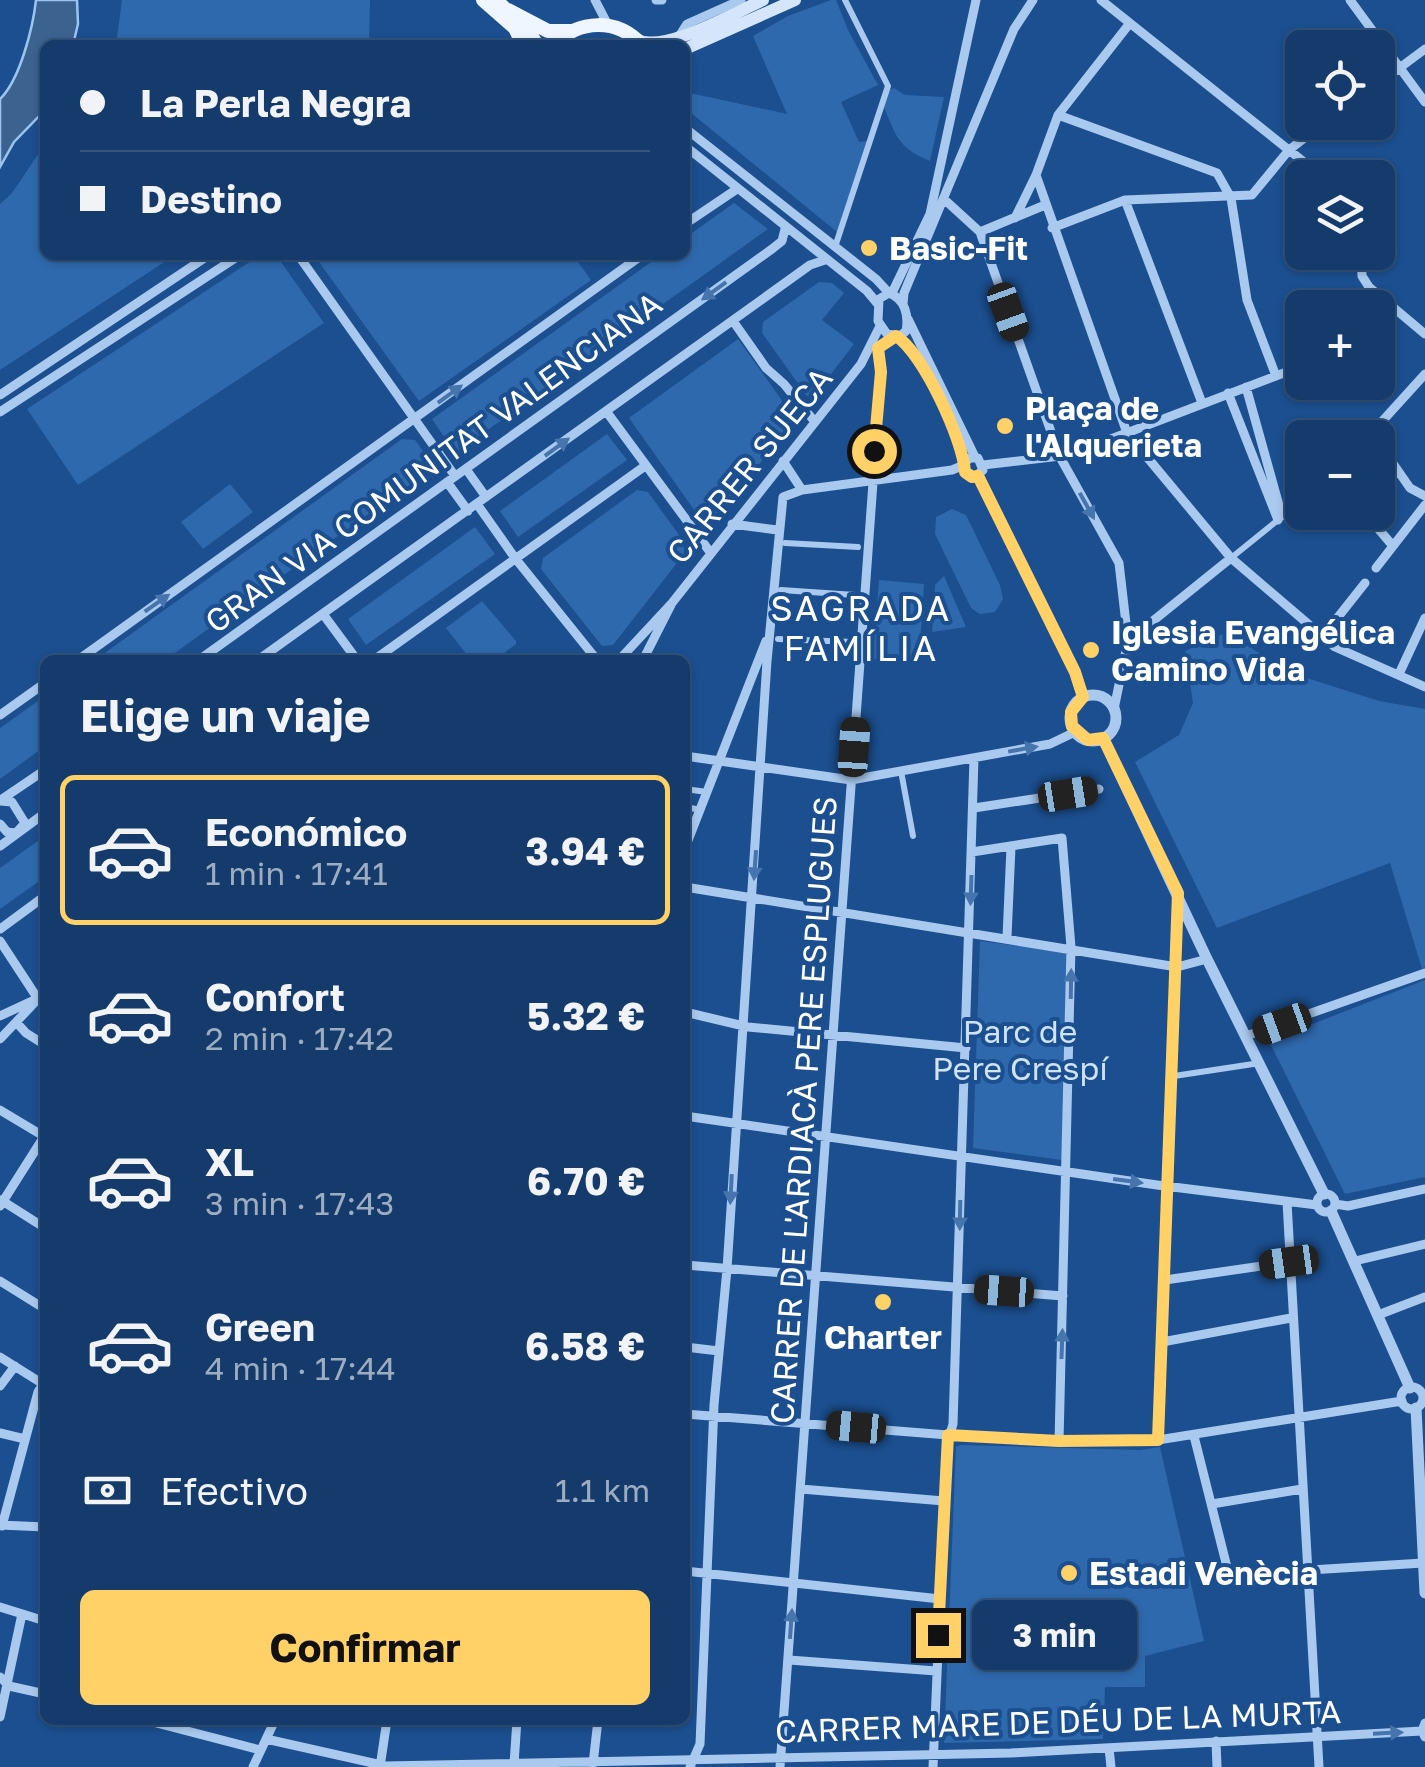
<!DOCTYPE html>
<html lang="es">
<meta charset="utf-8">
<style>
body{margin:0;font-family:"Golos Text",sans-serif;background:#214673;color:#f1f3f6;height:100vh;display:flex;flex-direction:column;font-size:38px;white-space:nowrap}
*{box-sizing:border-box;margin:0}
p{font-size:32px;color:#9dadc1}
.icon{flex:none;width:55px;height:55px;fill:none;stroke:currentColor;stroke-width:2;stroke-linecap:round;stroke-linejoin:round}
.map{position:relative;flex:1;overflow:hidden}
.panel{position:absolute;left:40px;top:655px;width:650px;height:1070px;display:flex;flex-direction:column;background:#143b6b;border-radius:15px;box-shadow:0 2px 8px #0004,0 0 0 2px #33557e}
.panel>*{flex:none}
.top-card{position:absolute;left:40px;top:40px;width:650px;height:220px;border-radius:15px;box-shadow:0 2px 8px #0004,0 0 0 2px #33557e;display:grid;align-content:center;height:220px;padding:0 40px;background:#143b6b}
.buttons{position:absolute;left:1285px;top:30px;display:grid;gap:20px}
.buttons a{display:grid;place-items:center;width:110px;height:110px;border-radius:15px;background:#143b6b;box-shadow:0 2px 8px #0004,0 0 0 2px #33557e;font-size:50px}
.end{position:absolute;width:45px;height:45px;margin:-22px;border:12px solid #ffd166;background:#111;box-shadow:0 0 0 5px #111}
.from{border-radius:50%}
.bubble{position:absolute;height:70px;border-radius:15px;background:#143b6b;box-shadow:0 2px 8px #0004,0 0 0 2px #33557e;font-size:32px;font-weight:700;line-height:70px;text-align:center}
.car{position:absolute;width:30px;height:60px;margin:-30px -15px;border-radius:12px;box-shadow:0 0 8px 2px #0007;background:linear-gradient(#222 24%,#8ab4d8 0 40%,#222 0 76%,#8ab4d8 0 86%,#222 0)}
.top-card b{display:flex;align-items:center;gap:35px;height:95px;font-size:38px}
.top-card b+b{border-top:2px solid #33557e}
.top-card i{width:25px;height:25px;background:#f1f3f6}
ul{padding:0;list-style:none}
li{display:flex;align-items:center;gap:30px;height:150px;margin:0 20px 15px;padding:0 20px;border:5px solid transparent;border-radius:15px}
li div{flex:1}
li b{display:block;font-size:38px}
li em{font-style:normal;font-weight:700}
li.selected{border-color:#ffd166}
li>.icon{width:90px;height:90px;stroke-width:1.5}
h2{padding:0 40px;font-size:45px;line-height:120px}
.pay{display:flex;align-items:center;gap:25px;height:110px;padding:0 40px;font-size:38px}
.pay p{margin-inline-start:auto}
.action{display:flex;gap:20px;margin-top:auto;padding:20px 40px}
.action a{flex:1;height:115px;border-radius:15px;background:#ffd166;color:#111;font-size:40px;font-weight:700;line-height:115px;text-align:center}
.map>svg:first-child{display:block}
.green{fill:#2e69ad}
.water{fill:#3c6290;stroke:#9cc4f0;stroke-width:2.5}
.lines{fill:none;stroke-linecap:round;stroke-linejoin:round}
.pedestrian{stroke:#a9c9ee;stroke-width:6}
.minor{stroke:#a9c9ee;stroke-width:9}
.tertiary{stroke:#a9c9ee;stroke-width:11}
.secondary{stroke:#d6e6fa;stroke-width:12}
.primary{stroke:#f0f6ff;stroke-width:14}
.oneway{fill:#4674ac}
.route{stroke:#ffd166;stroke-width:12}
.poi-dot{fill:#ffd166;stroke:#1b4f8f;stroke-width:4}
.labels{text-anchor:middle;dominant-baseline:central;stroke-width:8;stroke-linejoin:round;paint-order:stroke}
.poi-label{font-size:32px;font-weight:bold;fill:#fff;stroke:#1b4f8f;text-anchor:start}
.street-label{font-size:32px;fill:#fff;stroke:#1b4f8f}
.park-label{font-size:32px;fill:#cfe3fa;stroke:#1b4f8f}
.neighbourhood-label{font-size:35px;letter-spacing:2.5px;fill:#fff;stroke:#1b4f8f}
</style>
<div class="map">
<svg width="1425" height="1767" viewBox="0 0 1425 1767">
<rect width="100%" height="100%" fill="#1b4f8f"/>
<path class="green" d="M122,0h248l-1,45h-253z
M831,0h5l12,30 30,55 -37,17 18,40 9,-1 -31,91 -152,-124v-16l102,22 -34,-78 35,-20z
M894,88l11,7 39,2 -14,64c-35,-14 -34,-28 -49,-60l2,-8z
M45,144v111h130l-175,115v-166l12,-11z
M734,203l34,26 -313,224 -23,-34 229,-164h24v-17z
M260,255h16l48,68 -246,162 -51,-76z
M314,255h259l18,25 -172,121z
M819,282l13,1 12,10 -22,27 32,24 -39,51 -8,1 -45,-63 1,-11z
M738,339l53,74v11l-78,98 -11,-1 -73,-103z
M607,434l20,26 -109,77 -18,-26z
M402,439l13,1 18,25 -3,5 -265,190h-70z
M230,484l23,28 -50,37 -22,-27z
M637,490l11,2 36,50v12l-71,91 -11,1 -61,-77 2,-11z
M952,509l14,6 34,70 3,14 -8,13 -15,2 -9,-6 -36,-74 1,-17z
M475,527l20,27 -129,91 -18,-26z
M944,576l22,51 -34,5 3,-47z
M879,580l45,4 -5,78 -46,-3z
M482,601l34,40v3l-21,16h-24l-25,-32z
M1227,632l61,40 91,29 46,8v258l-3,2 -32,-106 -173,65 -82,-166 44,-27 14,-32 -8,-52z
M45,696v50l-45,33v-51z
M45,836v41l-45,32v-41z
M980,941l87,11 -5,208 -89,-12z
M1425,980v197l-80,17 -76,-153z
M960,1445l180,5 20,-3 44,194 -59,15v31h-40l-2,52 -159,4 12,-296z"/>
<path class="water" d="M36,0h41l1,24 -5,21h-28v65l-31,32 -14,25v-68c20,-19 33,-72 36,-99z"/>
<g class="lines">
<path class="pedestrian" d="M835,247l53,-161 -43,-86
M1282,516l20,-16
M785,543l73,4
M1231,558l47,-38
M781,590l74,5
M778,639l74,3
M901,771l12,65
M685,789l22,3
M685,807l16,3
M1174,1076l86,-13"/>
<path class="minor" d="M595,0l13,25
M656,0h6
M1101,0l223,178
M1350,0l75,102
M680,35l7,-11 54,-24
M1378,84l47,-35
M1058,115l159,58 14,25 16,102 29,76
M685,128l191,151 13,14
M685,146l182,145 10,12
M1036,175l91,258 104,125 104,89 90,40
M945,200l35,32 80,225 59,106 9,78 -14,68
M1125,200l77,203
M1015,218l21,-43 22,-60 72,-92
M685,224l52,-35
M1052,228l73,-28 127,-5 37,-45 36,-28
M980,232l65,-27
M1361,252l1,24 7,11 56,47
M298,255l157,221
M889,293c16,6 20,22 17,38l-6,5 -13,-2 -9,-13 1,-22z
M892,293l38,-79 46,-214
M903,304l1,-11 110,-264 19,-29
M908,319l67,138
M733,321l33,47 18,16 31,38
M896,336c27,18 67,104 69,135l10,6 8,-7 -5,-12h-8l-6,5
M1378,339l7,-3
M1246,387l36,129
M1228,393l50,127
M0,395l209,-140
M606,411l104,141
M0,412l240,-157
M1367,438l58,-64
M1378,442l32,46 15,8
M783,461l19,29
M983,465l86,-10 233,-89
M466,469l20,28
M447,482l21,29
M1378,484l19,-11
M477,504l38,54 82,102
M1364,512l29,34
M732,524l45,6
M1376,568l49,-63
M323,614l34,46
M1323,636l42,-53
M1128,641l103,-83
M78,660l564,-405
M199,660l573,-411 10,-8 3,-12
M258,660l552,-395 15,-5
M374,660l271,-194
M619,660l53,-57 189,-239 19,-38
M643,660l28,-55
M1399,674l26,-56
M0,715l45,-32
M685,756l166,24 199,-36 25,-12
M2,799l43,-29
M0,801l12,1 13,21 -9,10 -9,-1 -7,-8
M974,808l125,-19
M0,846l45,-33
M685,848l81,-207
M972,852l90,-14 9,109 -12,494
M685,887l492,80 30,-8
M0,929l45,-33
M1007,937l4,-90
M0,941l38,58
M685,1012l63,15 218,21
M0,1016l45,-21
M16,1022l10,11 19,12
M1246,1036l179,-63
M0,1039l38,-40
M0,1110l45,27
M685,1116l472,69 160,20
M1317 1203a9 9 0 1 1 18 0a9 9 0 1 1-18 0Z
M1,1200l44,28
M1287,1202l32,565
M1335,1204l13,2 77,-17
M0,1206l45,-71
M1355,1261l70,-17
M685,1265l378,31
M1165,1280l124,-18
M0,1281l45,28
M1378,1315l47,-18
M1162,1342l129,-24
M685,1347l34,4
M0,1357l43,27
M0,1386l15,-20
M1401 1398a11 11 0 1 1 22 0a11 11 0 1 1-22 0Z
M685,1414l263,21 111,6 99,-1 244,-39
M0,1433l25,6
M1194,1436l35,139 194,-12
M1158,1440l20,-539
M801,1489l143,12
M1212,1504l90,-15
M0,1525l45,2
M2,1526l36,-134 7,-11
M685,1571l255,28
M0,1607l45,14
M789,1660l147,11
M0,1677l9,9 36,8
M0,1717l22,-103
M145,1720l115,30
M413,1720h2
M1425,1723l-3,8 3,6
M266,1739l120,27 625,-13 411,-22
M1216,1741l1,26
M1109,1748l2,19
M514,1764l3,-44
M593,1764l5,-44
M253,1767l22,-47
M380,1767l7,-47
M690,1767l10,-23 14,-339 13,-136 40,-608 16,-164 19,-7 150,-20 12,-5
M780,1767l101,-1395 -3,-24
M933,1767l14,-323 6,-20 21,-666"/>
<path class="tertiary" d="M978,476l97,196 8,25
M1070 718a23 23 0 1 1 46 0a23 23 0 1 1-46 0Z
M1103,738l104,221 117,235
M1331,1211l79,177
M1416,1408l9,185"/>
<path class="secondary" d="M637,40c28,13 97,-27 126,-40
M685,49l110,-49"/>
<path class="primary" d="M483,0l32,28 8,17
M496,0l33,32 8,13
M508,10l40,21h22
M554,45c25,-26 63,-27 88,0"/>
</g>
<defs><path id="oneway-solid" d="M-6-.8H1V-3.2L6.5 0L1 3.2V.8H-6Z" transform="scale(2.5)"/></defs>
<g class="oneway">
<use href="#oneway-solid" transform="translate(714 291) rotate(144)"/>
<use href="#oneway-solid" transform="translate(450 394) rotate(-36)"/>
<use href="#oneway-solid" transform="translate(557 447) rotate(-36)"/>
<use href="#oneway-solid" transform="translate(1087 506) rotate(61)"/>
<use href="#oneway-solid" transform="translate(157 603) rotate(-35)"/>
<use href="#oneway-solid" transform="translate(1023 749) rotate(-10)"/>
<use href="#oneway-solid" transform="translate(755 865) rotate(94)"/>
<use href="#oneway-solid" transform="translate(971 890) rotate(92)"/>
<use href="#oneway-solid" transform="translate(1071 984) rotate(-89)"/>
<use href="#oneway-solid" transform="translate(1128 1181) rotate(8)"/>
<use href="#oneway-solid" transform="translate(731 1189) rotate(93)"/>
<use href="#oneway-solid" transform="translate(960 1215) rotate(91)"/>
<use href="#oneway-solid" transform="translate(1062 1344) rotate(-88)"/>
<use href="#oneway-solid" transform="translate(791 1624) rotate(-86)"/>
<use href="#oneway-solid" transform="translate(1388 1733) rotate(-3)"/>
</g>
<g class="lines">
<path class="route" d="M874,451l7,-79 -3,-24 18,-12c27,17 67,104 69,136l7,5 6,-1 97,196 8,25 -12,15 1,14 16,14 15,-2 75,155 -20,547 -99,1 -111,-6 -10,200"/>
</g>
<g class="poi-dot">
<circle cx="869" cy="248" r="10"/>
<circle cx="1005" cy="426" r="10"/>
<circle cx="1091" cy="650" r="10"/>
<circle cx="883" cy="1302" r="10"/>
<circle cx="1069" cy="1573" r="10"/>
</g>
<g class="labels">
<g class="poi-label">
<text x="889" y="248">Basic-Fit</text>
<text x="1025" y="408">Plaça de<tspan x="1025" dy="37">l'Alquerieta</tspan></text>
<text x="1111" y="632">Iglesia Evangélica<tspan x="1111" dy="37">Camino Vida</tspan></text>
<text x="883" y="1337" text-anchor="middle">Charter</text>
<text x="1089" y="1573">Estadi Venècia</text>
</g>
<g class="street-label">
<text transform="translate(433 462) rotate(-36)">GRAN VIA COMUNITAT VALENCIANA</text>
<text transform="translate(749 465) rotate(-51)">CARRER SUECA</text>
<text transform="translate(803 1110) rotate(-86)">CARRER DE L'ARDIACÀ PERE ESPLUGUES</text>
<text transform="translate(1058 1721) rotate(-2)">CARRER MARE DE DÉU DE LA MURTA</text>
</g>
<g class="park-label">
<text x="1020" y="1031">Parc de<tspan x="1020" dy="37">Pere Crespí</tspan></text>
</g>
<g class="neighbourhood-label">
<text x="861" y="608">SAGRADA<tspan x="861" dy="40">FAMÍLIA</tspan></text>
</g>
</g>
</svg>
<div class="buttons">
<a><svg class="icon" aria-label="locate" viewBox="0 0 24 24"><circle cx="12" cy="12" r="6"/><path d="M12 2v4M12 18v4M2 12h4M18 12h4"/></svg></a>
<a><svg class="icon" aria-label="layers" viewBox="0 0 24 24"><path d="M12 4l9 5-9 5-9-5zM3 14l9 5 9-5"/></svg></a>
<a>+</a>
<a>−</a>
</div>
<i class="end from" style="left:874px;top:451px"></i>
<i class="end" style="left:938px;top:1635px"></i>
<div class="bubble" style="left:972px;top:1600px;width:165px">3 min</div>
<i class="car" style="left:1008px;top:312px;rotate:160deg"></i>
<i class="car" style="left:854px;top:747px;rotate:4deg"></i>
<i class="car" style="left:1068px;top:794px;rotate:81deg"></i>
<i class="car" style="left:1282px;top:1024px;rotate:250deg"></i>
<i class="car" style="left:1289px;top:1262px;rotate:262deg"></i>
<i class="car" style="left:1004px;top:1291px;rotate:274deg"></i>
<i class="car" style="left:856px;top:1427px;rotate:275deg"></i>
<div class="top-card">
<b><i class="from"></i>La Perla Negra</b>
<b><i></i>Destino</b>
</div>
<section class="panel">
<h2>Elige un viaje</h2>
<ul>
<li class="selected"><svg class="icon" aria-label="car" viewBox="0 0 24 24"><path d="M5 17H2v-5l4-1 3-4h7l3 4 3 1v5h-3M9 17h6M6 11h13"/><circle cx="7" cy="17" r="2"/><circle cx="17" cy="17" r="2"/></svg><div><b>Económico</b><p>1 min · 17:41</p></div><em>3.94 €</em></li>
<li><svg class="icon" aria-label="car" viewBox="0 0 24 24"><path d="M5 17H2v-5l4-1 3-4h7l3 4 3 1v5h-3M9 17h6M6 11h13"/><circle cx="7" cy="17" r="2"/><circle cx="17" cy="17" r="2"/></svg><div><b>Confort</b><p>2 min · 17:42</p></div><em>5.32 €</em></li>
<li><svg class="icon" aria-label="car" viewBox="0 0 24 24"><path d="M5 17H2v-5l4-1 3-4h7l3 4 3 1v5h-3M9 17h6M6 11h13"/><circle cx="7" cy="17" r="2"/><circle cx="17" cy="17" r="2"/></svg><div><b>XL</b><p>3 min · 17:43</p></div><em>6.70 €</em></li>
<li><svg class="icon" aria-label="car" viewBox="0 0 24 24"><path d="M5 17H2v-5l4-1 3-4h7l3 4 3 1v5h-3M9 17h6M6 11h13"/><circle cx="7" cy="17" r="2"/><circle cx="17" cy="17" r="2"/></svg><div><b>Green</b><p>4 min · 17:44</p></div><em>6.58 €</em></li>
</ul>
<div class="pay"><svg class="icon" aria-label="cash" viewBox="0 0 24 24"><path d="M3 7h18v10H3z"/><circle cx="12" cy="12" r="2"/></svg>Efectivo<p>1.1 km</p></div>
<div class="action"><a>Confirmar</a></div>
</section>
</div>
